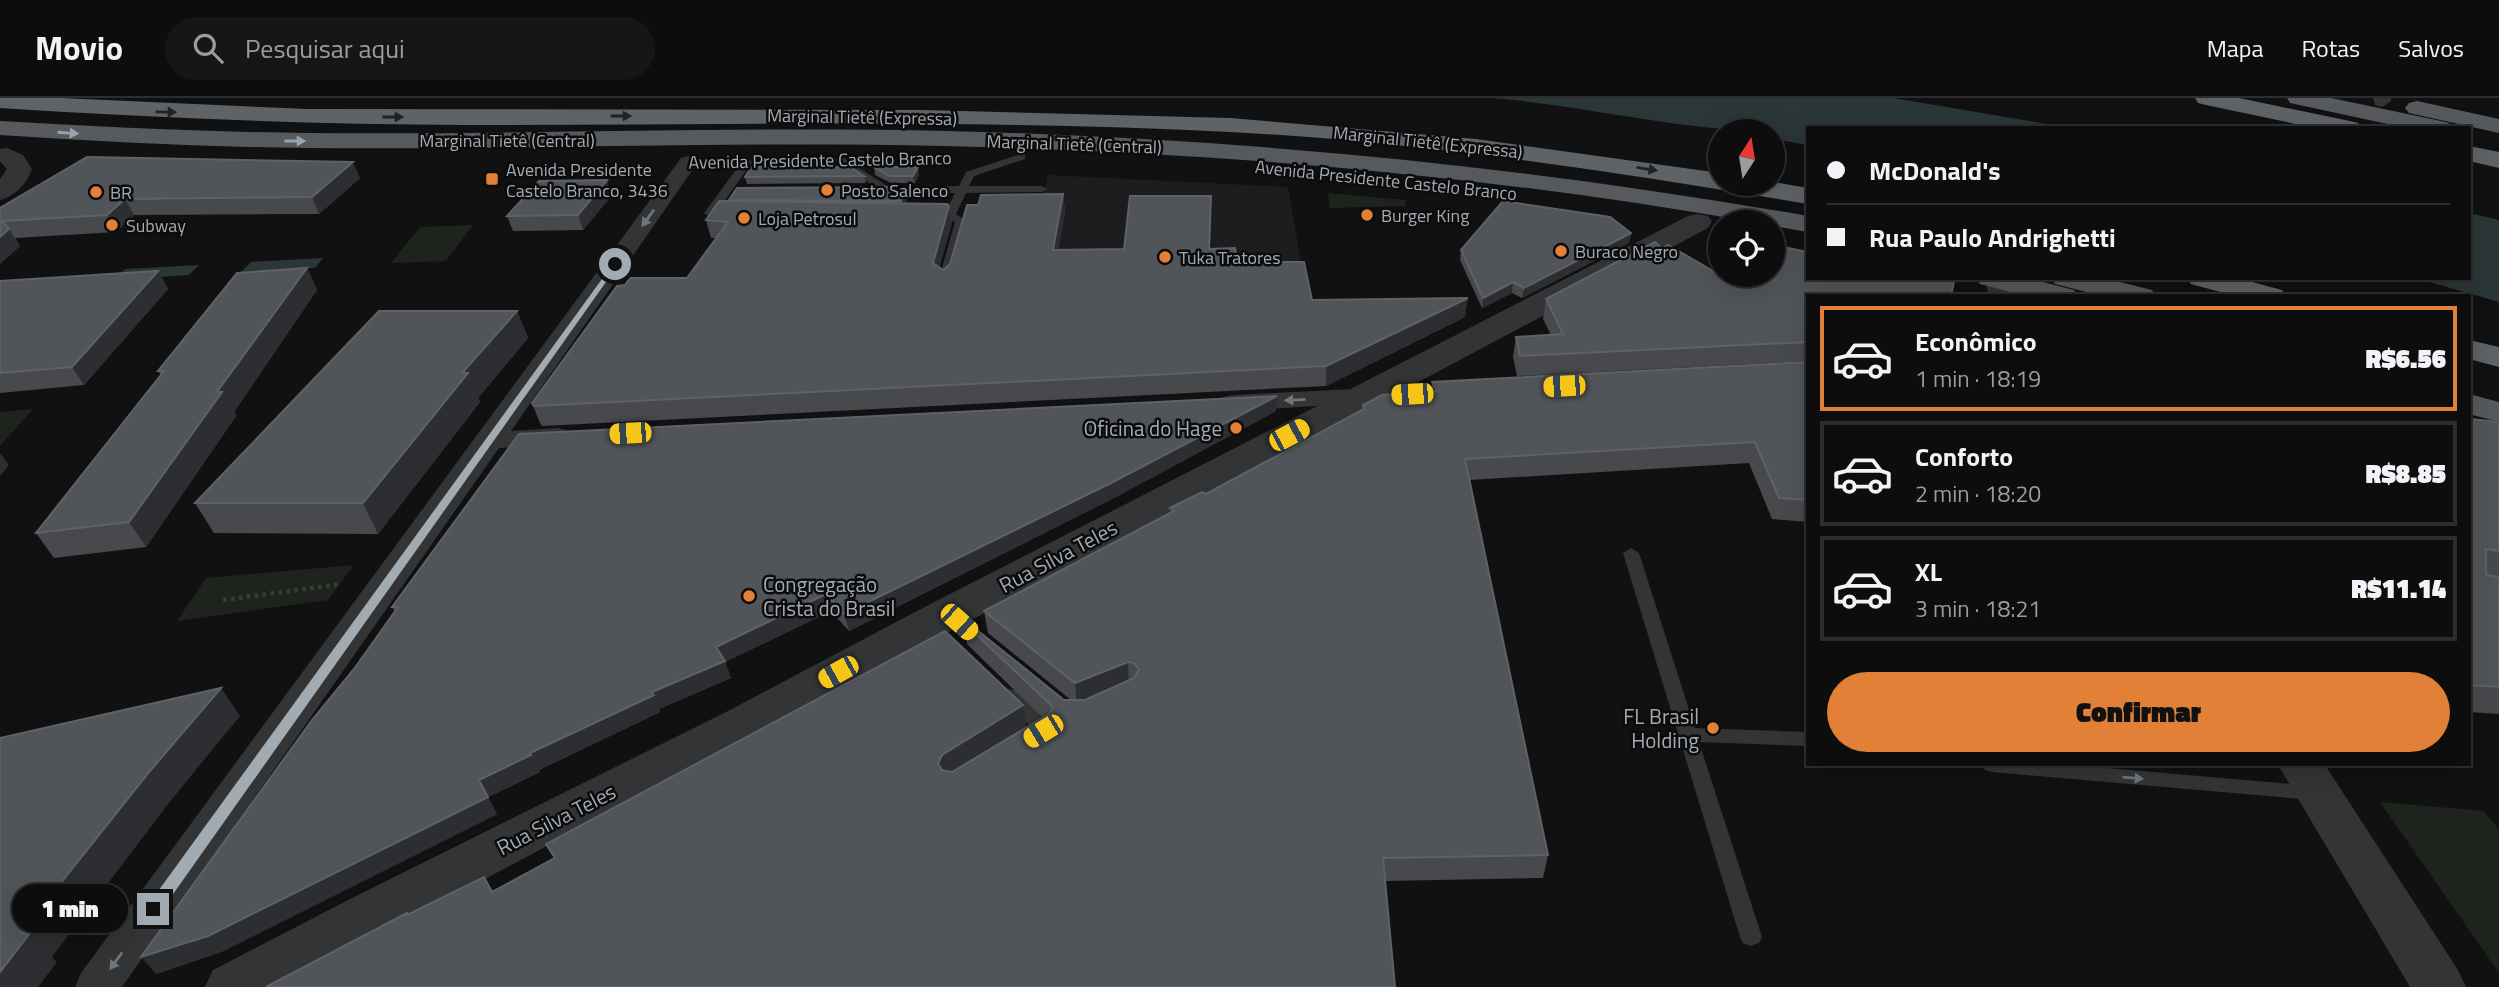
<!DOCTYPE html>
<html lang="pt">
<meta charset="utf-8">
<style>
body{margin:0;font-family:"Titillium Web",sans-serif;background:#161617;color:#f1f3f6;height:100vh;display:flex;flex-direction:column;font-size:26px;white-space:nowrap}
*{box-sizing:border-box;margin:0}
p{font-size:23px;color:#9a9c9e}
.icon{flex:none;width:38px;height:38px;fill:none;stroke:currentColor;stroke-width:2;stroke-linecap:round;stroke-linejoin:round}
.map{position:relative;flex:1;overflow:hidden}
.details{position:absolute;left:1806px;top:196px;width:665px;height:472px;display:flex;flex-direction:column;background:#0d0d0e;border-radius:0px;box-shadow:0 7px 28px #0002,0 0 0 2px #2d2d2e}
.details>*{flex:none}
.guide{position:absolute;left:1806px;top:28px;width:665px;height:154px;border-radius:0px;box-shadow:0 7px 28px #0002,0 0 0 2px #2d2d2e;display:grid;align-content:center;height:154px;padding:0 21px;background:#0d0d0e}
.needle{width:46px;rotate:12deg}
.buttons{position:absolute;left:1708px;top:21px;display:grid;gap:14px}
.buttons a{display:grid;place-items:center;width:77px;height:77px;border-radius:50%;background:#0d0d0e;box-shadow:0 7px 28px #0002,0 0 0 2px #2d2d2e;font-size:35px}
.end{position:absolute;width:32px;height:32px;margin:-16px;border:9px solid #a3abb2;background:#111;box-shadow:0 0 0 4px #111}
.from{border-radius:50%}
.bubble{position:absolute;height:49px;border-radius:24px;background:#0d0d0e;box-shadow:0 7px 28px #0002,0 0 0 2px #2d2d2e;font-size:23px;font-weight:800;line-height:49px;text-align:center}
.car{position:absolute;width:21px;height:42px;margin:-21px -10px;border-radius:9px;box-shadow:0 0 5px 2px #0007;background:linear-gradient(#f5c518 24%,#345 0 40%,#f5c518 0 76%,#345 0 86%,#f5c518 0)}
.guide b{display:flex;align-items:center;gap:24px;height:66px;font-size:26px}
.guide b+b{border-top:2px solid #2d2d2e}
.guide i{width:18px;height:18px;background:#f1f3f6}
ul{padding:12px 0 0;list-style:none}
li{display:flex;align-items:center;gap:21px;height:105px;margin:0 14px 10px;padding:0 7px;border:4px solid #2d2d2e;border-radius:0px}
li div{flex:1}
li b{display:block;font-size:26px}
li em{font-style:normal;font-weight:800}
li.selected{border-color:#e38037}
li>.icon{width:63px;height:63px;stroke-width:1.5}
.cta{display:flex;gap:14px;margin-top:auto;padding:14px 21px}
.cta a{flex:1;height:80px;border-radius:42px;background:#e38037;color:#111;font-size:28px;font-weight:800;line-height:80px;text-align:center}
header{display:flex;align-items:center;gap:42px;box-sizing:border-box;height:98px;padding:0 35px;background:#0d0d0e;border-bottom:2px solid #2d2d2e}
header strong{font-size:33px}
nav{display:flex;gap:38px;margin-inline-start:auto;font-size:24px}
.search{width:490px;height:63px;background:#161617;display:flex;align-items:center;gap:18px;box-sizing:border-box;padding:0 24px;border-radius:38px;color:#9a9c9e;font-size:26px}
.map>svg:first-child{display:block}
.built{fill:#1d1d1f}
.green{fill:#1e241d}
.water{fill:#2b3639}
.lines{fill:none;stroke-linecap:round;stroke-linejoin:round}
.path{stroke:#383b3d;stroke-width:4.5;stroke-dasharray:3.5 4.5;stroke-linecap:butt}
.service{fill:#323436;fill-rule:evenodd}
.minor{fill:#323436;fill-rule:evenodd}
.tertiary{fill:#323436;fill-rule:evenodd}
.trunk{fill:#565a5e;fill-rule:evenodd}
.motorway{fill:#5e6367;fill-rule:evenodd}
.wall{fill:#47494d}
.shaded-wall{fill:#2d2e31}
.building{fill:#515458;stroke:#5e6266;stroke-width:2}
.oneway{fill:#202224}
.oneway2{fill:#9ba3aa}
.oneway3{fill:#70757a}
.route{fill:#a3abb2}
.poi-dot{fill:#e38037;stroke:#0c0c0d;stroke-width:2.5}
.labels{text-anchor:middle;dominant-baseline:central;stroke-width:5;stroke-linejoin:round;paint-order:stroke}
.far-street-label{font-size:18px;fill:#a3abb2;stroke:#0c0c0d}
.far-poi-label{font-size:18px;fill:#a3abb2;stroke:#0c0c0d;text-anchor:start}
.poi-label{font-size:21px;fill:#a3abb2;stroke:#0c0c0d;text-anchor:end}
.street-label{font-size:21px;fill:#a3abb2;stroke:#0c0c0d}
</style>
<header>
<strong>Movio</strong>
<div class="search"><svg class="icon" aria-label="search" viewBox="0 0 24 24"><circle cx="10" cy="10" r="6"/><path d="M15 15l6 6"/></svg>Pesquisar aqui</div>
<nav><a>Mapa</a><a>Rotas</a><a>Salvos</a></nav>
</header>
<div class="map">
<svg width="2499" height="889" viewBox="0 0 2499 889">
<rect width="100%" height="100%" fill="#111112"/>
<path class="built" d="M1048,77l240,12 23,132 -294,3z"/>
<path class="green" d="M1328,95l77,7 1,6 -76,2z
M473,127l-27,36 -55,2 29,-36z
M33,311l-33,37v-34z
M354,467l-26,35 -151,21 29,-43z
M2380,704l104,9 15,19v143z"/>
<path class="water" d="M1491,0h402l178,30h-263v17l-35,-6v-8c-95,0 -187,-26 -282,-33z
M2469,115l30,7v82l-83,-24h53z
M323,160l-8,10 -74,4 10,-10z
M199,167l-10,10 -75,5 11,-11z"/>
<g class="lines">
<path class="path" d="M223,502l119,-16"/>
<path class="service" d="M1021,56l4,1v4l-51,17 -5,10h73l5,3 -5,3 -76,1 -10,21 11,7 -17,61 -6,4 -6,-4 17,-60 -29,-8 6,-3h14l9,-18 -72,-1 -50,-33 9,-2 47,30 70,-1 7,-14z
M744,61l9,2 -35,49h13l6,3 -6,3 -25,-1 -2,-2z
M1631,450l8,5 56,175 113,4v14l-109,-4 63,195 -3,6 -8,3 -8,-3 -3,-6 -117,-384z
M1009,591l6,1 36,33 1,8c-5,9 -11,12 -21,9l-2,-5 4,-6 -30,-29 -3,-5 3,-5z
M1983,667h89l241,21 7,2 3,5 -3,5 -7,2 -321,-28 -7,-2z"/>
<path class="minor" d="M2373,0h18v3l-9,6 -7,-2z
M688,58l7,2 3,4 -187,269 48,-3 10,3 4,6 -4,6 -70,5 -377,539h-47l6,-14 600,-815z
M1373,290l10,2 4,6 -4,6 -150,9 -10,-2 -4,-6 4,-6 10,-2z"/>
<path class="tertiary" d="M7,50l16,7 9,14c-5,15 -17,27 -32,31v-21l7,-10 -7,-8v-12z
M1698,116l10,2 4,6 -4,6 -1426,759h-77l8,-17 141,-73 376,-187 185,-98 773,-396z
M1983,180h26l11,18h-30z
M2278,667h47l133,205 8,17h-56z"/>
<path class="trunk" d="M2287,0h44l110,23 8,2 4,5h-47l-116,-25z
M2417,3l82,18v14l-90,-20 -4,-5 4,-5z
M0,23c103,6 206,11 309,12 213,2 426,-7 638,-2 290,7 576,35 861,85v16l-35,-6v-4h-21c-267,-47 -537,-70 -808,-76 -212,-5 -423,4 -635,2 -103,-1 -206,-6 -309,-13z
M1976,180h51l47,12 4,6h-52l-46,-12z
M2051,180h53l48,12 4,6h-54l-47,-12z
M2469,296l30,8v20l-30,-8z"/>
<path class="motorway" d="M0,0h61l246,11 615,1 308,8 246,21 244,34v11l53,-2 35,6v16c-190,-32 -384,-62 -578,-72 -255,-13 -510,-7 -765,-7 -156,-1 -310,-7 -465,-17z
M2195,0h44l111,23 8,2 4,5h-47l-109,-23 -8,-2z
M2469,48l30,6v16l-30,-7z
M2187,180h50l45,12 4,6h-51l-44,-12z
M2469,242l30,7v20l-30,-8z"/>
</g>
<path class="wall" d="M874,69l45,8 -4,8h-24l-16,-8z
M864,78l2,7 -119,1 -2,-7z
M360,80l-41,36 -185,1 -18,17 -101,6 5,8 -20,18v-56z
M908,89l1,8 -4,9 44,2 3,17 -13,45 4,2 7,-6 28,-59 85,-11 2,18 -7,38 66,-1 87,-53 -1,53 102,51 153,17 -139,69 -784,40 -2,-3 -8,-20 93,-118 62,-7 29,-40h-5l-5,-18 24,-19 -1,-1z
M612,97l-29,35 -70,1 -6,-15z
M1631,135l-2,10 -107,55 -10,-5 -30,15 -22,-48 1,-10z
M1662,150l79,39 67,9v65l-291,15 -4,-19 3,-20 35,-2 -8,-16 3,-20z
M307,170l10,22 -83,122 2,4 -90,131 -92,11 -18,-25 125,-158 -3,-4z
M158,173l10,18 -84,96 -84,8v-112z
M517,213l11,27 -50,60 2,4 -102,132 -164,-1 -19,-30z
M1808,264v160l-36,-3 -23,-56 -279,17 78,375 -5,23 -158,3 -1119,106 141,-74 1,2 85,-24 61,-33 -8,-14 481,-117 16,-9 -76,-74 -4,-22 101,78h7l-83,-67 -4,-22 187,-98 -1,-5 36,-14 157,-85v-4l69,-14v-9z
M1276,313l-164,88 -263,132 -18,-20 -106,51 6,16 -72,31 1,3 -121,58 1,2 -52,25 9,17 -276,138 -65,22 198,-305 41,-57 -3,-5z
M2469,322l30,2v292l-30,-2z"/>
<path class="shaded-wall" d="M353,64l7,16 -41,36 -7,-17z
M918,69l1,8 -4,8 -2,-7z
M607,82l5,15 -29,35 -5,-15z
M908,89l1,8 -6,14 -2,-8z
M1063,96l2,18 -10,56 -2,-18z
M125,101l9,16 -18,17 -9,-17z
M949,108l3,17 -17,58 -2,-18z
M9,131l11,17 -20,18v-27z
M1631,135l-2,10 -107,55 2,-10z
M307,170l10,22 -83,122 2,4 -90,131 -17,-25 88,-130z
M158,173l10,18 -84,96 -12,-18z
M1513,184l-1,11 -30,15 1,-10z
M1468,200l-3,19 -139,69v-20z
M517,213l11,27 -50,60 2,4 -102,132 -15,-31 99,-130z
M1277,298l-1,15 -164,88 -263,132 -5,-17z
M0,355l9,12 -9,11z
M826,496l5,17 -106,51 6,16 -72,31 1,3 -121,58 1,2 -52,25 -9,-17 51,-27 122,-61 64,-45z
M1128,564l1,22 -52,21 -2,-22z
M221,590l19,28 -68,83 -120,158 5,5 -19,25h-38v-15l21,-39 129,-162z
M1023,607l4,23 -80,50 -9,-14 4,-9z
M488,699l9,17 -276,138 -65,22 -15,-17z"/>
<path class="building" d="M87,59l266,5 -41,35 -187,2 -18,16 -105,6 7,8 -9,8v-29z
M751,69h99l14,9 -119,1z
M874,69h44l-5,9h-24z
M607,82l-29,35 -71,1 32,-35z
M908,89l-7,14 -172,-1 8,-12z
M1063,96l-10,56 71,-1 6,-53h81l-2,53 26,-1 3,14h66l8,38 156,-2 -142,68 -792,40 -2,-3 85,-117 8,-1 5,-7h57l41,-56 -22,-2 13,-19 228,3 2,2 -16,57 10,7 7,-6 17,-59h11l3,-10z
M1503,103l107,16 21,16 -107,55 -11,-6 -30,16 -22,-48z
M1655,144l7,6 6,-3 73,42 4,-12h28v-30l35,7v26h132l14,3 -3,15h-143v46l-288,14 -4,-19 47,-3 -17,-35z
M307,170l-90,124h5l-93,130 -93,11 128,-162h-6l79,-98z
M158,173l-86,96 -72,6v-92z
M379,213h138l-55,62h6l-105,130h-168z
M1808,264v138l-29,-2 -24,-56 -290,17 83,396 -165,3 12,129h-1129l141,-74v2l77,-38 8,15 63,-34 -9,-14 399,-213 78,74 -81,50 -4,9 4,6 10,2 97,-58 4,-7 -90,-85 3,-1 98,79h21l49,-22 5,-9 -5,-6 -6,-1 -53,21 -91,-72 190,-100 -4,-3 32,-16 4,2 158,-85 -1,-4 19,-10 55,-4 -5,-9z
M1277,298l-166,87 -267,131 -18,-20 -110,53 9,14 -73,31 2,3 -124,58 1,2 -52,25 9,17 -280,139 -67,21 171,-237 42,-51 44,-62h-6l127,-173z
M2471,321l28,3v129l-13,-2v26l13,2v110l-30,-2v-265z
M221,590l-71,83 -129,162h9l-30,39v-234z"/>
<defs><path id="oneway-solid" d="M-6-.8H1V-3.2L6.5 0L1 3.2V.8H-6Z" transform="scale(1.75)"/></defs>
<g class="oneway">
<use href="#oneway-solid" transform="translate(166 14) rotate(1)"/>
<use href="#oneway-solid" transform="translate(621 18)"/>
<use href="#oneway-solid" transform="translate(393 19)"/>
<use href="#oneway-solid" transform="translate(1647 71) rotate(9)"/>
</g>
<g class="oneway2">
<use href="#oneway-solid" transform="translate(68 35) rotate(4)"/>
<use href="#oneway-solid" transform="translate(295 43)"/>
</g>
<g class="oneway3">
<use href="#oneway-solid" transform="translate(648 120) rotate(126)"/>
<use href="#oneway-solid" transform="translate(1295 302) rotate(177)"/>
<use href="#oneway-solid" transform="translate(2133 680) rotate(5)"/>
<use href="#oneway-solid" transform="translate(116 863) rotate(126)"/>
</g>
<path class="route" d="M615,163l3,4 -459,649h-11l-2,-5 2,-4z"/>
<g class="poi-dot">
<rect x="485" y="74" width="14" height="14" rx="3.5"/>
<circle cx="827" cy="92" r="7"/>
<circle cx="96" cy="94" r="7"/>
<circle cx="1367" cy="117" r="7"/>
<circle cx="744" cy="120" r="7"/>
<circle cx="112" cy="127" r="7"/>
<circle cx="1561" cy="153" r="7"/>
<circle cx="1165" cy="159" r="7"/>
<circle cx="1236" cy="330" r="7"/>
<circle cx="749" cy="498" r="7"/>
<circle cx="1713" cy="630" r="7"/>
</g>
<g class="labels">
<g class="far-street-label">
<text transform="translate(862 19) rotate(1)">Marginal Tietê (Expressa)</text>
<text x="507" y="42">Marginal Tietê (Central)</text>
<text transform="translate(1428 44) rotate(6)">Marginal Tietê (Expressa)</text>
<text transform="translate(1074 46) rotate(2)">Marginal Tietê (Central)</text>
<text transform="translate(820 62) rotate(-1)">Avenida Presidente Castelo Branco</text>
<text transform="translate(1386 82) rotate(6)">Avenida Presidente Castelo Branco</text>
</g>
<g class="far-poi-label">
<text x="506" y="71">Avenida Presidente<tspan x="506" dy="21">Castelo Branco, 3436</tspan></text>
<text x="841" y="92">Posto Salenco</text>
<text x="110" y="94">BR</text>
<text x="1381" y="117">Burger King</text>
<text x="758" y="120">Loja Petrosul</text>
<text x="126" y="127">Subway</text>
<text x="1575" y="153">Buraco Negro</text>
<text x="1179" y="159">Tuka Tratores</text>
</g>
<g class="poi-label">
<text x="1222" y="330">Oficina do Hage</text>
<text x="763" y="486" text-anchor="start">Congregação<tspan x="763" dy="24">Crista do Brasil</tspan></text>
<text x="1699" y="618">FL Brasil<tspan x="1699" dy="24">Holding</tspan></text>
</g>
<g class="street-label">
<text transform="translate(1058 458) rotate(-28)">Rua Silva Teles</text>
<text transform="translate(556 721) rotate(-27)">Rua Silva Teles</text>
</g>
</g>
</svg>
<div class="buttons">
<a><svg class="needle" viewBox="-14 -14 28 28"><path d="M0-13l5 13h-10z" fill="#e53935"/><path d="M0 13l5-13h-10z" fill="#9a9c9e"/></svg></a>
<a><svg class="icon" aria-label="locate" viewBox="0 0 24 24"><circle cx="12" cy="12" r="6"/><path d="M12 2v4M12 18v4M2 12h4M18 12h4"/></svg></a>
</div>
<i class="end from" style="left:615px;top:166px"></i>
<i class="end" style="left:153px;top:811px"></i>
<div class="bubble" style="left:12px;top:786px;width:116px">1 min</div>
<i class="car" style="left:1564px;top:288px;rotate:267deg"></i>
<i class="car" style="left:1412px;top:296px;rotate:267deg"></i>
<i class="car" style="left:630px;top:335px;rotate:267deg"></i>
<i class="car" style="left:1289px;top:337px;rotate:62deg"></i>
<i class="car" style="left:959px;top:524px;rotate:132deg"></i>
<i class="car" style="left:838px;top:574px;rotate:241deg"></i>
<i class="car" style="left:1043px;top:633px;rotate:239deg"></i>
<div class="guide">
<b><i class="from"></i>McDonald's</b>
<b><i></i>Rua Paulo Andrighetti</b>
</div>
<section class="details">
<ul>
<li class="selected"><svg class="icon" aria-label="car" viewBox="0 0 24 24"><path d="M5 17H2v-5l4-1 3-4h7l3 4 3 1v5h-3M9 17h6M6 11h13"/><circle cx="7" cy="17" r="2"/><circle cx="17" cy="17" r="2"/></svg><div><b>Econômico</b><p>1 min · 18:19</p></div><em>R$6.56</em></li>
<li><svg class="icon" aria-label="car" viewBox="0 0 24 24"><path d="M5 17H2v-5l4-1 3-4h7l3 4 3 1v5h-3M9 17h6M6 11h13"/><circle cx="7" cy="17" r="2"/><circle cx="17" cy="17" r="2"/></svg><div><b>Conforto</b><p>2 min · 18:20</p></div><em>R$8.85</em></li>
<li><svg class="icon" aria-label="car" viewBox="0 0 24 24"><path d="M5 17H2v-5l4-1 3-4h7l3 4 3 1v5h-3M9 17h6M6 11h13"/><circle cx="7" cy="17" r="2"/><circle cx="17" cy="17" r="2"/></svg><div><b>XL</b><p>3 min · 18:21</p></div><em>R$11.14</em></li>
</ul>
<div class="cta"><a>Confirmar</a></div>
</section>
</div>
